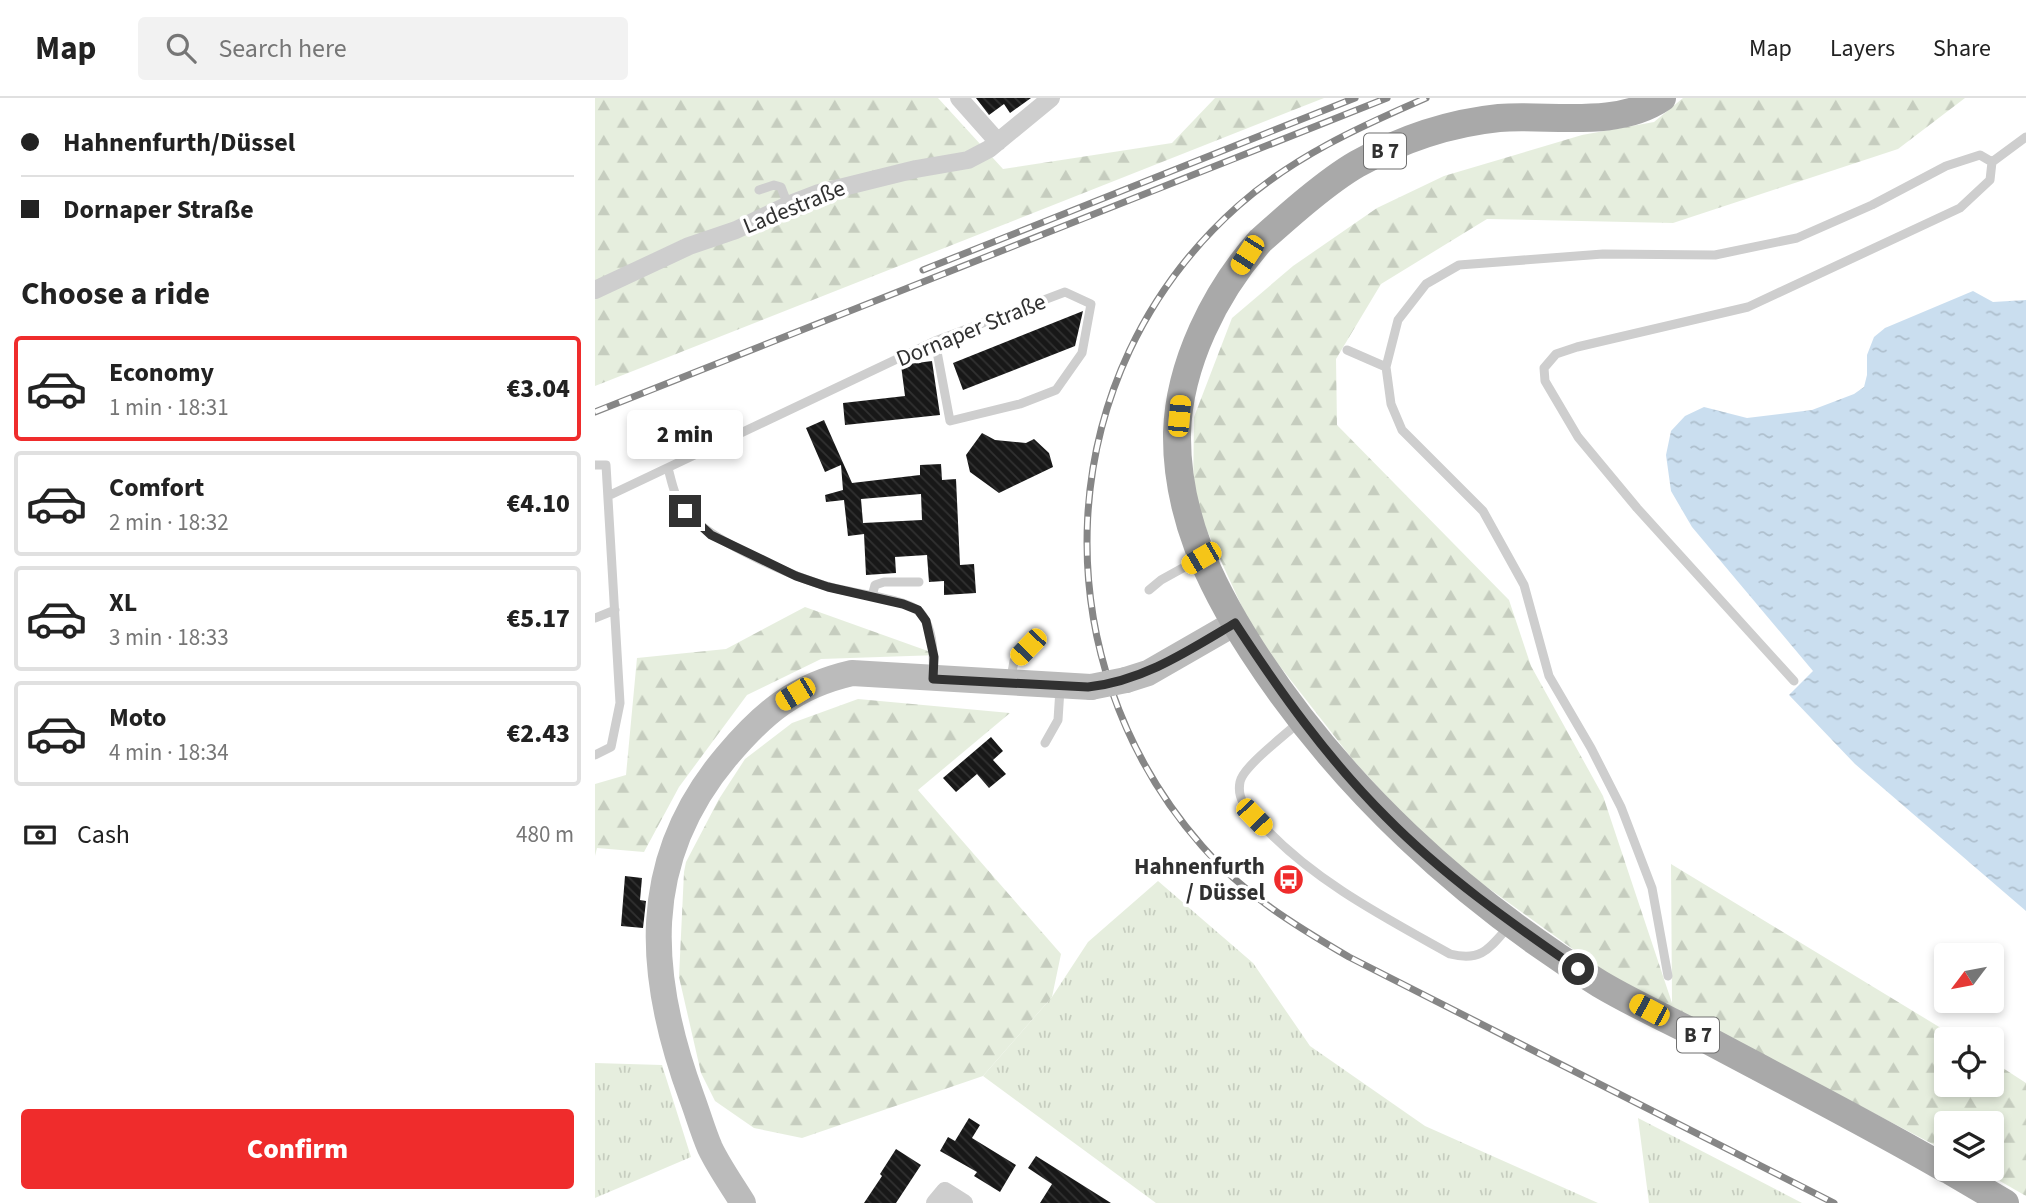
<!DOCTYPE html>
<meta charset="utf-8">
<style>
body{margin:0;font-family:"Source Sans 3",sans-serif;background:#f2f2f2;color:#222;height:100vh;display:flex;flex-direction:column;font-size:26px;white-space:nowrap}
*{box-sizing:border-box;margin:0}
p{font-size:23px;color:#767676}
.icon{flex:none;width:38px;height:38px;fill:none;stroke:currentColor;stroke-width:2;stroke-linecap:round;stroke-linejoin:round}
.map{position:relative;flex:1;overflow:hidden}
.side{display:flex;flex-direction:column;background:#fff;width:595px}
.side>*{flex:none}
.hud{display:grid;align-content:center;height:154px;padding:0 21px;background:#fff}
.needle{width:46px;rotate:238deg}
.tools{position:absolute;left:1339px;top:845px;display:grid;gap:14px}
.tools a{display:grid;place-items:center;width:70px;height:70px;border-radius:7px;background:#fff;box-shadow:0 4px 10px #0003;font-size:35px}
.end{position:absolute;width:32px;height:32px;margin:-16px;border:9px solid #313131;background:#fff;box-shadow:0 0 0 4px #fff}
.from{border-radius:50%}
.bubble{position:absolute;height:49px;border-radius:7px;background:#fff;box-shadow:0 4px 10px #0003;font-size:23px;font-weight:800;line-height:49px;text-align:center}
.car{position:absolute;width:21px;height:42px;margin:-21px -10px;border-radius:9px;box-shadow:0 0 5px 2px #0007;background:linear-gradient(#f5c518 24%,#345 0 40%,#f5c518 0 76%,#345 0 86%,#f5c518 0)}
.hud b{display:flex;align-items:center;gap:24px;height:66px;font-size:26px}
.hud b+b{border-top:2px solid #e0e0e0}
.hud i{width:18px;height:18px;background:#222}
ul{padding:0;list-style:none}
li{display:flex;align-items:center;gap:21px;height:105px;margin:0 14px 10px;padding:0 7px;border:4px solid #e0e0e0;border-radius:7px}
li div{flex:1}
li b{display:block;font-size:26px}
li em{font-style:normal;font-weight:800}
li.selected{border-color:#ef2c2c}
li>.icon{width:63px;height:63px;stroke-width:1.5}
h2{padding:0 21px;font-size:32px;line-height:84px}
.pay{display:flex;align-items:center;gap:18px;height:77px;padding:0 21px;font-size:26px}
.pay p{margin-inline-start:auto}
.cta{display:flex;gap:14px;margin-top:auto;padding:14px 21px}
.cta a{flex:1;height:80px;border-radius:7px;background:#ef2c2c;color:#fff;font-size:28px;font-weight:800;line-height:80px;text-align:center}
header{display:flex;align-items:center;gap:42px;box-sizing:border-box;height:98px;padding:0 35px;background:#fff;border-bottom:2px solid #e0e0e0}
header strong{font-size:33px}
nav{display:flex;gap:38px;margin-inline-start:auto;font-size:24px}
.search{width:490px;height:63px;background:#f2f2f2;display:flex;align-items:center;gap:18px;box-sizing:border-box;padding:0 24px;border-radius:7px;color:#767676;font-size:26px}
main{display:flex;flex:1;min-height:0}
.map>svg:first-child{display:block}
.grass{fill:url(#grass-tufts)}
.forest{fill:url(#forest-firs)}
.water{fill:url(#water-ripples)}
.building{fill:url(#building-back-hatch);fill-rule:evenodd}
.lines{fill:none;stroke-linecap:round;stroke-linejoin:round}
.service{stroke:#cecece;stroke-width:9}
.minor{stroke:#cecece;stroke-width:18}
.secondary{stroke:#bbb;stroke-width:26}
.primary{stroke:#a9a9a9;stroke-width:28}
.rail-casing{stroke:#868686;stroke-width:7}
.rail{stroke:#fff;stroke-width:4.5;stroke-dasharray:13;stroke-linecap:butt}
.secondary-bridge{stroke:#bbb;stroke-width:26}
.route{stroke:#313131;stroke-width:9}
.labels{text-anchor:middle;dominant-baseline:central;stroke-width:7;stroke-linejoin:round;paint-order:stroke}
.shield{fill:#fff;stroke:#6f6f6f;stroke-width:2}
.shield-label{font-size:21px;font-weight:bold;fill:#313131}
.street-label{font-size:23px;fill:#313131;stroke:#fff}
.poi-label{font-size:23px;font-weight:bold;fill:#313131;stroke:#fff;text-anchor:end}
</style>
<header>
<strong>Map</strong>
<div class="search"><svg class="icon" aria-label="search" viewBox="0 0 24 24"><circle cx="10" cy="10" r="6"/><path d="M15 15l6 6"/></svg>Search here</div>
<nav><a>Map</a><a>Layers</a><a>Share</a></nav>
</header>
<main>
<section class="side">
<div class="hud">
<b><i class="from"></i>Hahnenfurth/Düssel</b>
<b><i></i>Dornaper Straße</b>
</div>
<h2>Choose a ride</h2>
<ul>
<li class="selected"><svg class="icon" aria-label="car" viewBox="0 0 24 24"><path d="M5 17H2v-5l4-1 3-4h7l3 4 3 1v5h-3M9 17h6M6 11h13"/><circle cx="7" cy="17" r="2"/><circle cx="17" cy="17" r="2"/></svg><div><b>Economy</b><p>1 min · 18:31</p></div><em>€3.04</em></li>
<li><svg class="icon" aria-label="car" viewBox="0 0 24 24"><path d="M5 17H2v-5l4-1 3-4h7l3 4 3 1v5h-3M9 17h6M6 11h13"/><circle cx="7" cy="17" r="2"/><circle cx="17" cy="17" r="2"/></svg><div><b>Comfort</b><p>2 min · 18:32</p></div><em>€4.10</em></li>
<li><svg class="icon" aria-label="car" viewBox="0 0 24 24"><path d="M5 17H2v-5l4-1 3-4h7l3 4 3 1v5h-3M9 17h6M6 11h13"/><circle cx="7" cy="17" r="2"/><circle cx="17" cy="17" r="2"/></svg><div><b>XL</b><p>3 min · 18:33</p></div><em>€5.17</em></li>
<li><svg class="icon" aria-label="car" viewBox="0 0 24 24"><path d="M5 17H2v-5l4-1 3-4h7l3 4 3 1v5h-3M9 17h6M6 11h13"/><circle cx="7" cy="17" r="2"/><circle cx="17" cy="17" r="2"/></svg><div><b>Moto</b><p>4 min · 18:34</p></div><em>€2.43</em></li>
</ul>
<div class="pay"><svg class="icon" aria-label="cash" viewBox="0 0 24 24"><path d="M3 7h18v10H3z"/><circle cx="12" cy="12" r="2"/></svg>Cash<p>480 m</p></div>
<div class="cta"><a>Confirm</a></div>
</section>
<div class="map">
<svg width="1431" height="1105" viewBox="0 0 1431 1105">
<defs>
<pattern id="grass-tufts" width="24" height="20" patternUnits="userSpaceOnUse" patternTransform="scale(1.75)"><rect width="24" height="20" fill="#e6eede"/><path d="M3 7l-1-3M5 7V3M7 7l1-3M15 17l-1-3M17 17v-4M19 17l1-3" fill="none" stroke="#c6cdbf"/></pattern>
<pattern id="forest-firs" width="22" height="20" patternUnits="userSpaceOnUse" patternTransform="scale(1.75)"><rect width="22" height="20" fill="#e6eede"/><path d="M5 1l3.5 6h-7zM16 11l3.5 6h-7z" fill="#c6cdbf"/></pattern>
<pattern id="water-ripples" width="26" height="14" patternUnits="userSpaceOnUse" patternTransform="scale(1.75)"><rect width="26" height="14" fill="#cadeef"/><path d="M2 4q2-2 4 0t4 0M15 11q2-2 4 0t4 0" fill="none" stroke="#aebfcd"/></pattern>
<pattern id="building-back-hatch" width="6" height="6" patternUnits="userSpaceOnUse" patternTransform="scale(1.75)"><rect width="6" height="6" fill="#181818"/><path d="M-1 5l2 2M0 0l6 6M5-1l2 2" fill="none" stroke="#313131"/></pattern>
</defs>
<rect width="100%" height="100%" fill="#fff"/>
<path class="grass" d="M563,783l95,82 57,83 115,80 173,77h-442l-173,-127 69,-79 36,-55z
M0,965l67,2 29,92 -96,41z
M1043,1020l164,85h-153z"/>
<path class="forest" d="M0,0h343l65,71 169,-26 43,-45h109l-729,288z
M1088,0h282l-67,51 -225,74 -186,-4 -106,65 -45,75 1,66 172,175 22,66 72,130 69,207 -1,-139 288,175 -13,1v45h45l1,-24 34,22v113l-47,-27h12v-45h-45v27l-340,-178 -169,-122 -84,-91 -99,-127 -61,-133 1,-83 38,-99 61,-52 84,-58 67,-32 138,-41 72,-13z
M210,509l134,48 -118,4 -74,36 -68,92 -35,65 -47,-4 -2,8v-72l31,-9 11,-117 89,-9z
M263,601l152,14 -92,77 143,164 -9,43 -69,79 -181,62 -48,-10 -39,-27 -14,-28 -22,-96 5,-105 2,-10 33,-63 26,-40 47,-36z"/>
<path class="water" d="M1378,193l20,11 33,-2v611l-171,-147 -66,-69 24,-24 -121,-144 -21,-36 -5,-36 5,-24 14,-15 19,-9 43,11 65,-8 42,-16 10,-7 3,-12v-20l7,-18 11,-9z"/>
<path class="building" d="M381,0h55l-21,15 -6,-9 -15,11z
M488,213l-8,35 -112,44 -10,-27z
M337,263l8,54 -95,10 -2,-22 62,-7 -4,-31z
M229,322l28,63 68,-8v-10l21,-1 1,16 14,-1 4,86 14,-1 2,29 -32,2v-14l-15,1 -2,-27 -32,2 1,16 -30,2 -2,-41 -16,2 -4,-36 -18,2 -1,-7 18,-5 -2,-25 -16,7 -19,-44zM326,396l1,26 -59,3 -2,-24z
M387,335l13,7 31,3 8,-4 15,14 4,14 -54,26 -29,-21 -4,-17z
M396,639l12,14 -10,9 13,14 -17,14 -12,-14 -21,18 -13,-14z
M30,778l17,2 -2,22 6,1 -3,27 -22,-2z
M374,1020l11,7 -8,13 44,27 -16,27 -26,-16 3,-4 -37,-21 8,-14 7,4z
M301,1051l25,16 -25,38h-32l18,-27 -2,-2z
M441,1058l24,15 51,32h-71l12,-19 -24,-16z"/>
<g class="lines">
<path class="service" d="M1397,64l34,-25
M164,92l15,-5 7,2 7,18
M752,252l39,17
M0,367h11l14,238 -9,44 -16,8
M73,370c4,15 7,32 18,44 28,31 116,70 157,78 18,4 65,10 77,22 13,15 14,44 13,62
M13,398l327,-155 130,-49 26,12 -9,49 -26,37 -36,14 -70,17 -15,-80
M554,492l12,-10 38,-21
M277,498l3,-11 9,-3h35
M0,520l20,-8
M416,580l3,-17 26,-24
M705,623c-13,13 -57,45 -60,61 -4,20 11,31 24,45 52,55 120,90 186,127 31,8 39,-5 58,-27
M450,645l13,-23 2,-31
M1073,878l-16,-88 -31,-81 -30,-59 -42,-72 -25,-91 -41,-74 -81,-81 -11,-26 -5,-37 12,-47 28,-36 33,-19 144,-11 112,1 82,-17 75,-33 74,-39 34,-11 12,7 -2,18 -30,28 -212,99 -171,40 -21,7 -12,14 1,13 33,56 59,71 157,173"/>
<path class="minor" d="M364,0l39,44
M0,192l94,-44 47,-16 52,-25 31,-12 97,-24 52,-9 21,-11 62,-51
M340,1105l10,-12 19,12"/>
<path class="secondary" d="M531,582l22,-7 87,-50
M148,1105c-11,-18 -24,-36 -33,-55 -7,-16 -12,-34 -18,-50 -45,-122 -54,-236 34,-341 37,-44 69,-71 126,-84l239,14"/>
<path class="primary" d="M1067,0c-46,31 -111,16 -163,20 -49,5 -99,22 -142,46 -31,18 -70,53 -97,77 -45,51 -81,123 -83,192 -1,81 32,150 75,217 88,136 210,249 348,334 32,19 67,35 100,52 82,44 165,86 246,133
M1352,1071l58,34"/>
<defs>
<path id="rail" d="M831,0c-67,29 -133,59 -188,108 -189,168 -200,453 -36,640 41,48 94,80 147,111l485,246
M328,172l432,-172
M0,314l792,-314"/>
</defs>
<use href="#rail" class="rail-casing"/>
<use href="#rail" class="rail"/>
<path class="secondary-bridge" d="M496,589l35,-7"/>
</g>
<g class="lines">
<path class="route" d="M90,413l26,24 85,41 32,11 75,17 15,6 8,11 8,36 -1,22 155,8c55,-6 100,-36 147,-64 45,69 92,135 151,194 57,58 125,106 192,152"/>
</g>
<defs>
<symbol id="bus-disc" viewBox="-11 -11 22 22"><circle r="9.5" fill="#ef2c2c" stroke="#fff"/><path d="M-5-6H5V4H4V6H2V4H-2V6H-4V4H-5ZM-3.5-4V0h7V-4ZM-3.5 1.2v1.5H-2V1.2ZM2 1.2v1.5H3.5V1.2Z" fill="#fff"/></symbol>
</defs>
<g fill-rule="evenodd">
<use href="#bus-disc" x="676" y="764" width="35" height="35"/>
</g>
<g class="labels">
<g class="shield">
<rect x="769" y="35.5" width="42" height="35" rx="5"/>
<rect x="1082" y="919.5" width="42" height="35" rx="5"/>
</g>
<g class="shield-label">
<text x="790" y="53">B 7</text>
<text x="1103" y="937">B 7</text>
</g>
<g class="street-label">
<text transform="translate(199 109) rotate(-22)">Ladestraße</text>
<text transform="translate(376 232) rotate(-22)">Dornaper Straße</text>
</g>
<g class="poi-label">
<text x="670" y="768">Hahnenfurth<tspan x="670" dy="26">/ Düssel</tspan></text>
</g>
</g>
</svg>
<div class="tools">
<a><svg class="needle" viewBox="-14 -14 28 28"><path d="M0-13l5 13h-10z" fill="#e53935"/><path d="M0 13l5-13h-10z" fill="#767676"/></svg></a>
<a><svg class="icon" aria-label="locate" viewBox="0 0 24 24"><circle cx="12" cy="12" r="6"/><path d="M12 2v4M12 18v4M2 12h4M18 12h4"/></svg></a>
<a><svg class="icon" aria-label="layers" viewBox="0 0 24 24"><path d="M12 4l9 5-9 5-9-5zM3 14l9 5 9-5"/></svg></a>
</div>
<i class="end from" style="left:983px;top:871px"></i>
<i class="end" style="left:90px;top:413px"></i>
<div class="bubble" style="left:32px;top:312px;width:116px">2 min</div>
<i class="car" style="left:652px;top:157px;rotate:213deg"></i>
<i class="car" style="left:584px;top:318px;rotate:5deg"></i>
<i class="car" style="left:606px;top:460px;rotate:240deg"></i>
<i class="car" style="left:433px;top:549px;rotate:224deg"></i>
<i class="car" style="left:200px;top:596px;rotate:239deg"></i>
<i class="car" style="left:659px;top:719px;rotate:136deg"></i>
<i class="car" style="left:1054px;top:912px;rotate:298deg"></i>
</div>
</main>
